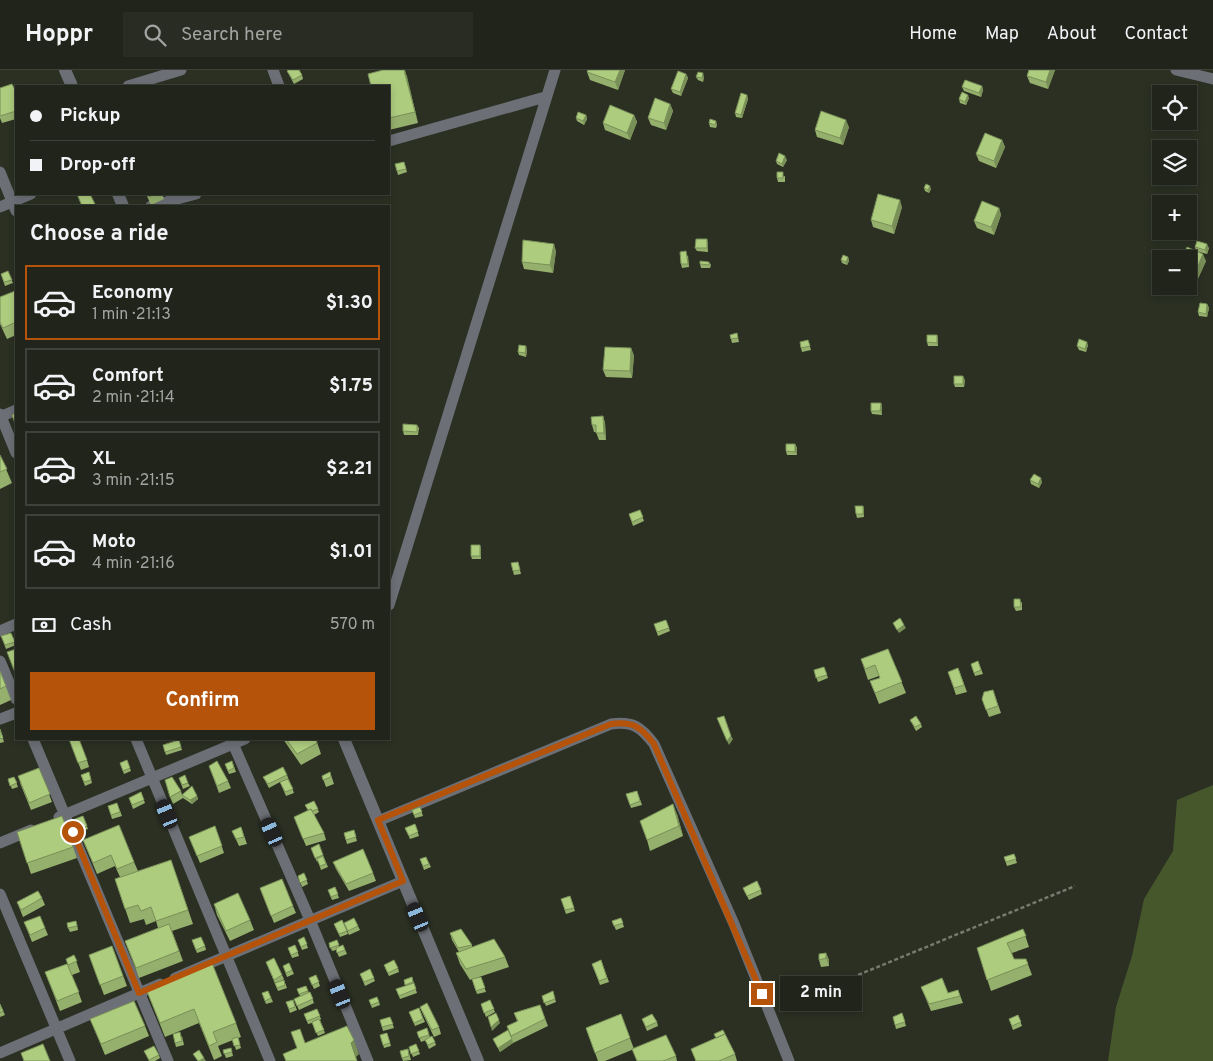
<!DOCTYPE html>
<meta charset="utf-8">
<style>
body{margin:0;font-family:Overpass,sans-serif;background:#282c23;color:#f1f3f6;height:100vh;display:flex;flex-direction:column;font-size:19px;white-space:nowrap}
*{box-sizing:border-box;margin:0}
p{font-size:16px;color:#a2a4a2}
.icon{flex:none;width:28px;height:28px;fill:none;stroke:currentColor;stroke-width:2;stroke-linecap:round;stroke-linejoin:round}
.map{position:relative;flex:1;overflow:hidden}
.sheet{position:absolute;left:15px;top:135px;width:375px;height:535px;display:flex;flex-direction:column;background:#20241a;border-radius:0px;box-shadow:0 2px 8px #0003,0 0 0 1px #3d4139}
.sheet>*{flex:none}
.hud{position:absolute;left:15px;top:15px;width:375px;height:110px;border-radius:0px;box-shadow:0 2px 8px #0003,0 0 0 1px #3d4139;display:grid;align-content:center;height:110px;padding:0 15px;background:#20241a}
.controls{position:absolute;left:1152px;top:15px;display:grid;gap:10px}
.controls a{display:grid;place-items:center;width:45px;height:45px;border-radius:0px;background:#20241a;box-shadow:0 2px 8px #0003,0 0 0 1px #3d4139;font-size:25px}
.end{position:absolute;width:22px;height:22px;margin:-11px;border:6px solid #b45309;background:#fff;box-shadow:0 0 0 2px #fff}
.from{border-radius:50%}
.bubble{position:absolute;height:35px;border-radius:0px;background:#20241a;box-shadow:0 2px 8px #0003,0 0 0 1px #3d4139;font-size:16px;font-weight:700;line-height:35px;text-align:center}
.car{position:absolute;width:15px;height:30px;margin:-15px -8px;border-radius:6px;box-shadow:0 0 4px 1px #0007;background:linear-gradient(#222 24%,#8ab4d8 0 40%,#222 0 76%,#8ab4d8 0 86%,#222 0)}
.hud b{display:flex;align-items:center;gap:18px;height:48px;font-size:19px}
.hud b+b{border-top:1px solid #3d4139}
.hud i{width:12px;height:12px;background:#f1f3f6}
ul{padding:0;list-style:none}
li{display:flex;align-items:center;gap:15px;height:75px;margin:0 10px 8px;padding:0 5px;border:2px solid #3d4139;border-radius:0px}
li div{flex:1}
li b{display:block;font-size:19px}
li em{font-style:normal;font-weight:700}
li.selected{border-color:#b45309}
li>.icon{width:45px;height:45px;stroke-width:1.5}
h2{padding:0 15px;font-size:22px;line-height:60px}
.pay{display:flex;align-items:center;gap:12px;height:55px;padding:0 15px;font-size:19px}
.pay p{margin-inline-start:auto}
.cta{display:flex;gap:10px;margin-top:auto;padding:10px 15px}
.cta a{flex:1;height:58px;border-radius:0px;background:#b45309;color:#fff;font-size:20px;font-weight:700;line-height:58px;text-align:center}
header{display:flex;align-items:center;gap:30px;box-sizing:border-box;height:70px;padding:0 25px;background:#20241a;border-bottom:1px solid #3d4139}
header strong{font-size:24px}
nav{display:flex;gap:28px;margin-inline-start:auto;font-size:18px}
.search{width:350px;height:45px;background:#282c23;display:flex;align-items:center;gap:12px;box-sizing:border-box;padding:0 18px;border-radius:0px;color:#a2a4a2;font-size:19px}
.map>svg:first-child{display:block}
.green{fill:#46572c}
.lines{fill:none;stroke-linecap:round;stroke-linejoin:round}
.path{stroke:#767a6f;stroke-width:2.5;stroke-dasharray:4 2.5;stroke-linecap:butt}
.minor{stroke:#6c6f76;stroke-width:11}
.tertiary{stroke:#6c6f76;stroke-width:12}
.wall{fill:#95af6c}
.shaded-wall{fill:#798f58}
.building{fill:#adcc7e;stroke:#798f58}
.route{stroke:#b45309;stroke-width:6}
</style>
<header>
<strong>Hoppr</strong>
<div class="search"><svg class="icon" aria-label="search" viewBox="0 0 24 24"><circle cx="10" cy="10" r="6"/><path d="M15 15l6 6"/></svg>Search here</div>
<nav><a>Home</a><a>Map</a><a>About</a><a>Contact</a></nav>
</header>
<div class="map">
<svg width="1213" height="991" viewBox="0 0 1213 991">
<rect width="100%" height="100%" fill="#2b3023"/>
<path class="green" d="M1213,715v276h-105l8,-54 16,-51 12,-57 29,-48 4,-51z"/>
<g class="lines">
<path class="path" d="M780,937l295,-121"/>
<path class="minor" d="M273,0l6,16
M1176,0l37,9
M128,16l53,-16
M389,71l156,-44
M0,102l16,39
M151,136l45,-12
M0,137l31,-13
M0,344l16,39
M0,347l16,-7
M389,535l166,-535
M0,561l16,-7
M0,591l16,38
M0,649l16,-6
M33,669l135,322
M136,669l134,322
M231,669l79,181 58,141
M59,747l186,-78
M378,751l233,-97c22,-3 30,3 43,20l80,180 55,137
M0,773l31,-13
M0,824l70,167
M175,908l228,-97
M0,983l160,-69"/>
<path class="tertiary" d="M65,0l7,16
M118,124l5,12
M344,669l134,322"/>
</g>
<path class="wall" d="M383,0h22l13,53 -29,7v-44z
M625,0l-7,20 -28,-10 -3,-8z
M1029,0h26l-7,19 -18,-6 -3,-7z
M287,1l15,4 1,4 -9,5z
M686,4l2,4 -7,18 -8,-3 -2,-4z
M696,7h8l-1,5 -5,-2z
M982,16l1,4 -2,7 -17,-6 -2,-4z
M0,18l16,4v27l-14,4 -2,-5z
M747,25l1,4 -6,19 -6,-1 -1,-4z
M969,28l-3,7 -6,-2 -1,-4z
M670,34l3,7 -7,19 -15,-5 -3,-7z
M586,45l1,4 -3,6 -7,-4 -1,-3z
M634,45l3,7 -7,18 -25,-10 -2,-7z
M716,51l1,4 -1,3 -6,-1 -1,-4z
M849,57l-6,18 -26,-8 -2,-7z
M1002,70l3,7 -9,21 -17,-7 -3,-7z
M787,90l-4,7 -6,-3 -1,-3z
M404,92l3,10 -9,3 -3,-11z
M785,106v6h-7l-1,-4z
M924,118l7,1 -2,4 -4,-2z
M146,124h16l2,5 -13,6z
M902,137l-8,27 -21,-7 -2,-7z
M999,138l2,7 -7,20 -17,-7 -3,-7z
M708,173v9l-11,-1 -2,-3z
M1195,177l14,1 -2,6 -11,-3z
M556,181l-3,22 -29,-4 -2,-7z
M688,185l1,12 -7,1 -1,-4z
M848,187l1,4 -2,4 -5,-2 -1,-3z
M1189,189l17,2 -10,22 -7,-3z
M709,192l2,3 -1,3h-9l-1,-4z
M8,201l5,12 -8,3 -4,-12z
M16,224v41l-9,4 -7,-15v-27z
M1207,234l2,4 -2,9 -8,-1 -1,-4z
M737,263l2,9 -7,1 -2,-8z
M937,265l1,4v7h-10l-1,-4z
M808,270l3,10 -9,2 -1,-4z
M1088,275l-2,7 -7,-2 -2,-4z
M631,278l3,8 -2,22 -26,-1 -3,-7z
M527,280l-1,7 -7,-2 -1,-3z
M965,310l-1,7h-9l-1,-3z
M881,333l1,4v8l-10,-1 -1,-3z
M603,346l2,7 1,17h-7l-3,-8h-2l-2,-7z
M417,355l2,3 -1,7h-14l-1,-4z
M795,374l2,4v7h-10l-1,-4z
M0,385l12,28 -12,6z
M1030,410l12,2 -3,6 -8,-4z
M863,436l1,4v7l-7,1 -1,-4z
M640,440l4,11 -11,5 -4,-12z
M481,478v11h-9l-1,-3z
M518,492l3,12 -7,1 -1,-4z
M1022,532v8l-6,1 -2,-4z
M654,554l15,4 1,3 -12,5z
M11,563l5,12 -10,4 -5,-13z
M888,579l18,44 -27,11 -9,-23 9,-3v-2l-11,4 -7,-21z
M978,591l5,13 -8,2 -4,-12z
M824,597l4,11 -10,4 -4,-12z
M958,598l9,24 -11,3 -8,-23z
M0,601l11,29 -11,5z
M993,620l8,23 -12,4 -7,-18z
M910,650l11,4 1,3 -6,4z
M0,659l4,13 -4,1z
M69,669l18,21 2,7 -8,3z
M283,669h33l5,15 -20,11z
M179,670l3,10 -16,5 -3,-10z
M127,690l4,11 -7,3 -4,-11z
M232,691l4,11 -7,2 -4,-10z
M209,696l19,15 3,7 -12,5z
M39,698l13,34 -21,8 -11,-27z
M89,702l3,11 -7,3 -4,-11z
M330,702l4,12 -8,3 -4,-11z
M287,705l7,18 -8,3 -6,-14 -11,6 -6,-11z
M14,707l4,10 -6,2 -4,-10z
M179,708l9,5 2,3 -7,3z
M181,721l1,4 15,1 1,3 -6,5 -9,-6 -10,6 -3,-7z
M637,721l5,14 -11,3 -5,-14z
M141,722l4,11 -12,6 -4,-11z
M314,731l5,11 -5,3 10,18 2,7 -20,6 -9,-22 11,-14z
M117,733l5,13 -10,3 -4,-13z
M420,737l3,9 -8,2 -3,-8z
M677,744l6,22 -33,15 -3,-11z
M62,746l15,42 -46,16 -14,-42z
M83,746l5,13 -8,3 -5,-13z
M415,754l4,12 -9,3 -5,-11z
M215,756l9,27 -24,10 -11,-26z
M241,757l6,17 -8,2 -7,-15z
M354,760l3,11 -10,3 -3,-11z
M83,770l51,22 4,9 33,-11 22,64 -21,7 11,30 -44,17 -14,-37 33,-13 -2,-7 -10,4 -2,-6 -14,4 -15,-44 5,-2 -5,-11 -18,8z
M311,778l12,7 5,12 -7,3 -3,-9 -1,1z
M1014,784l3,9 -10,3 -3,-9z
M426,787l5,10 -7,3 -4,-11z
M333,792l40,11 3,8 -27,10 -13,-22z
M304,803l4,11 -6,3 -4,-11z
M757,811l5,13 -13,6 -6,-12z
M335,817l4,11 -7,2 -4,-10z
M260,818l33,18 3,7 -22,10z
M570,826l5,15 -9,3 -5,-15z
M42,828l3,7 -22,12 -6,-15z
M214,834l36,16 4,10 -24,11 -13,-26z
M621,848l3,9 -8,3 -4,-9z
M342,850l6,14 -8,3 -6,-13z
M24,852l21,6 3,7 -16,7z
M344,853l14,3 2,4 -11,5z
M77,854l1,6 -8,2 -2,-4z
M1023,859l6,18 -17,6 2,6h12l6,16 -41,16 -14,-43z
M450,863l22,12v2l33,10 4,10 -36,12 8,-2 5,15 -9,2 -5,-15 -2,1 -10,-16 -4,-11 3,-1 -7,-12z
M304,867l4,11 -6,2 -4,-10z
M192,870l13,6 1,4 -9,3z
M337,870l2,7 4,-2 4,9 -8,3 -3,-7 -4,1 -3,-8z
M295,875l4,11 -7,2 -4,-10z
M112,876l15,40 -23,9 -15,-40z
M826,883l3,7v6l-8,1 -2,-7z
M74,885l6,17 -8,3 10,27 -22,9 -15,-39 22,-8z
M601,890l8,22 -9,3 -8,-21z
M266,892l16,13 2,4 -3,2 3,-1 3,8 -9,3z
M289,893l5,11 -7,3 -4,-11z
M385,898h13l1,4 -10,4z
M370,899l5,12 -10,5 -5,-12z
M316,905l4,11 -6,3 -5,-11z
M412,907l5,16 -17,6 -4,-10 10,-3 -2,-6z
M306,916l3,7 1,-1 4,11 -15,7 -5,-11 6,-3 -3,-7z
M921,917l27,6 10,-3 5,13 -32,8z
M146,919l90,34 5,14 -3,1 3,10 -5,2 -3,-10 -15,6 4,10 -8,4 -15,-37 -34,14z
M268,921l5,11 -7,2 -4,-11z
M554,925l2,7 -10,4 -4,-10z
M293,930l4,10 -7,3 -4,-11z
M369,930l10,2 1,3 -8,3z
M490,930l5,12 -9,5 -5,-13z
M0,934l5,11 -5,2z
M540,935l8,21 -35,17 -13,9 -7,-13 15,-9 9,-9 -3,-8z
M420,937l19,20 2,7 -7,3 -11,-23z
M419,938l6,14 -10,4 -6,-14z
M317,939l4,10 -1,1 5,13 -7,3 -6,-13 -4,1 -4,-10z
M902,943l4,13 -10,3 -3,-12z
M621,944l13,35 -29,12h-7l-12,-33z
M1018,945l4,11 -9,4 -4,-11z
M390,947l4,11 -11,3 -3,-11z
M90,949l55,7 4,10 -44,19z
M642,949l15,3 1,4 -11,5z
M427,958l3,9 5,5 1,3 -7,4 -4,-9h1l-5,2 -4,-10z
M387,963l4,13 -7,2 -4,-13z
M725,964l10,20 2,7h-41l-5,-12z
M182,966l2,9 -8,2 -1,-4z
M416,974l4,10 -7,3 -4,-10z
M231,978l2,8 -7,2 -3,-8z
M144,981l15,4 1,3 -5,3h-6z
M409,983l2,7 -8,1 -1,-3z
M676,986l1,5h-41z"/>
<path class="shaded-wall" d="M404,0l3,6 11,47 -3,-11z
M620,0h5l-7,20 -3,-8z
M1050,0h5l-7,19 -2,-7z
M703,3l1,4 -1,5 -1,-4z
M686,4l2,4 -7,18 -1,-4z
M982,16l1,4 -2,7 -2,-4z
M747,25l1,4 -6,19 -1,-3z
M968,25l1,3 -3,7 -1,-3z
M670,34l3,7 -7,19 -2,-7z
M586,45l1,4 -3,6 -1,-4z
M634,45l3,7 -7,18 -3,-7z
M846,50l3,7 -6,18 -3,-7z
M1002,70l3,7 -9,21 -2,-7z
M785,86l2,4 -4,7 -1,-3z
M930,116l1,3 -2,4 -1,-3z
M900,130l2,7 -8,27 -2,-8z
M999,138l2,7 -7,20 -3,-8z
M707,169l1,4v9l-1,-4z
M554,174l2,7 -3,22 -3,-8z
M1207,174l2,4 -2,6 -2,-4z
M1203,184l3,7 -10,22 -2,-7z
M848,187l1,4 -2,4 -1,-3z
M1207,234l2,4 -2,9 -1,-3z
M937,265l1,4v7l-1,-3z
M1087,272l1,3 -2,7 -1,-3z
M526,276l1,4 -1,7 -1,-4z
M631,278l3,8 -2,22 -2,-7z
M963,306l2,4 -1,7 -1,-3z
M881,333l1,4v8l-2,-4z
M603,346l2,7 1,17 -2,-7z
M795,374l2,4v7l-2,-3z
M1041,408l1,4 -3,6 -1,-4z
M863,436l1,4v7l-1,-3z
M480,475l1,3v11l-1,-3z
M904,555l2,3 -7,5 -2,-3z
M731,666l2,3 -4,6 -2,-4z
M197,726l1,3 -6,5 -2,-4z
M673,734l4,10 6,22 -4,-10z
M826,883l3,7v6l-3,-8z
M499,950l1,3 -8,8 -1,-4z
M512,969l1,4 -13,9 -2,-4z
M354,970l5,14 -3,3 -5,-14z
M204,988l2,3h-7z"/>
<path class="building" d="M288,0h11l3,5 -9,5 -6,-9z
M383,0h21l11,42 -26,6v-32h-18l-3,-12z
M588,0h32l-5,12 -28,-10z
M1029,0h21l-4,12 -19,-6z
M678,1l8,3 -6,18 -9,-3z
M698,2l5,1 -1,5 -6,-1z
M965,10l17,6 -3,7 -17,-6z
M12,14l4,8v19l-16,5v-28z
M962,22l6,3 -3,7 -6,-3z
M741,23l6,2 -6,20 -6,-2z
M655,28l15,6 -6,19 -16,-5z
M610,35l24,10 -7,18 -24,-10z
M821,41l25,9 -6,18 -25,-8z
M578,42l8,3 -3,6 -7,-3z
M710,49l6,2 -1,4 -6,-2z
M985,63l17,7 -8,21 -18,-7z
M779,83l6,3 -3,8 -6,-3z
M404,92l2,7 -9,2 -2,-7z
M777,102h6v6h-6z
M926,114l4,2 -2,4 -4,-2z
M77,124h13l5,10 -6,2h-7z
M147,124h10l-9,3z
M878,124l22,6 -8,26 -21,-6z
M982,131l17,7 -8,19 -17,-6z
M696,169h11v9h-12z
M523,170l31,4 -4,21 -28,-3z
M1197,171l10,3 -2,6 -10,-3z
M1187,177l16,7 -9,22 -5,-3v-14h-7z
M686,181l2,13h-7l-1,-12z
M843,185l5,2 -2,5 -5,-2z
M700,191l9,1v3l-9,-1z
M8,201l4,9 -8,2 -3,-8z
M15,221l1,3v33l-2,-4 -11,5 -3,-6v-25z
M1200,233l7,1 -1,10 -8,-2z
M737,263l1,5 -7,1 -1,-4z
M927,265h10v8l-10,-1z
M1079,269l8,3 -2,7 -8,-3z
M808,270l2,6 -9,2 -1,-6z
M519,275l7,1 -1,7 -7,-1z
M605,277l26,1 -1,23 -27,-1z
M954,306h9v8h-9z
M871,333h10l-1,8h-9z
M16,343v13l-4,-11z
M603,346l1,17h-8v-8h-4l-1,-8z
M403,354l14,1v7l-14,-1z
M786,374h9v8l-9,-1z
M0,385l7,14 -7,3z
M1034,404l7,4 -3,6 -8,-4z
M855,436h8v8h-7z
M640,440l3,7 -11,5 -3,-8z
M471,475h9v11h-9z
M518,492l2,8 -7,1 -2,-8z
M1014,529h6l1,8h-7z
M900,548l4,7 -7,5 -4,-7z
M666,550l3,8 -12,4 -3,-8z
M11,563l4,9 -10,3 -4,-9z
M16,579v26l-9,-23z
M888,579l14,33 -27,11 -5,-12 10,-3 -5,-13 -10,4 -4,-10z
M978,591l3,9 -7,3 -3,-9z
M824,597l3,8 -11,3 -2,-8z
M958,598l6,17 -10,3 -6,-16z
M0,601l6,15 -6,3z
M993,620l5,16 -12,4 -4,-11 2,-7z
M724,646l7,20 -4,5 -10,-23z
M916,646l5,8 -6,3 -5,-7z
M0,659l3,9 -3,1z
M69,669h10l8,21 -9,3z
M286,669h30l1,4 -20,11z
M179,670l2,7 -16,5 -2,-7z
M127,690l3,8 -7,3 -3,-8z
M217,691l11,20 -11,5 -8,-20z
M232,691l2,7 -6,3 -3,-7z
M283,697l4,8 -19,9 -5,-7z
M39,698l11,26 -21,9 -11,-27z
M89,702l2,8 -7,2 -3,-7z
M330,702l1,5 -8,3 -1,-4z
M185,705l3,8 -6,2 -3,-7z
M14,707l3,6 -7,3 -2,-7z
M172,707l9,14 -11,6 -5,-17z
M288,709l5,10 -8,3 -5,-10z
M192,716l5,10 -7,4 -8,-5z
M637,721l3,10 -10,4 -4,-11z
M141,722l3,8 -12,5 -3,-7z
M314,731l4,8 -6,2 -1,-2 -3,1 -3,-5z
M117,733l3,9 -9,3 -3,-9z
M673,734l6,22 -32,14 -7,-19z
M420,737l2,5 -8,3 -2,-5z
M311,739l13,24 -21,6 -9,-22z
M62,746l11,31 -46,16 -10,-31z
M83,746l4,10 -8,3 -4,-10z
M415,754l3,8 -9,4 -4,-8z
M119,755l15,37 -17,7 -6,-14 -18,8 -10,-23z
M215,756l7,20 -25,10 -8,-19z
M241,757l3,10 -8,2 -4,-8z
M354,760l2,7 -10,3 -2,-7z
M319,774l4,11 -8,3 -4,-10z
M363,779l10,24 -27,11 -13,-22z
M1014,784l2,5 -10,3 -2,-5z
M323,786l3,8 -6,2 -3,-7z
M426,787l3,7 -6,2 -3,-7z
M171,790l17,50 -32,11 -5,-14 -10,4 -3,-6 -13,4 -10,-30z
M304,803l3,7 -7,3 -2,-7z
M282,809l11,27 -22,10 -11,-28z
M757,811l4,9 -14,6 -4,-8z
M335,817l3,7 -7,3 -3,-7z
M38,821l4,7 -21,12 -4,-8z
M238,823l12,27 -24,11 -12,-27z
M570,826l4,12 -9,2 -4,-11z
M40,846l5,12 -15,7 -6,-13z
M354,848l4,8 -10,5 -4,-8z
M621,848l2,5 -9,3 -2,-5z
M342,850l5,11 -8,3 -5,-10z
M76,851l1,5 -9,2 -1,-5z
M169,854l10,27 -43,17 -11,-27z
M461,859l11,16 -14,3 -8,-15z
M1023,859l3,7 -19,7 7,16h12l2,5 -41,16 -10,-32z
M201,867l4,9 -9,4 -4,-10z
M304,867l3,7 -6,3 -3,-7z
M494,869l11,18 -39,12 -10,-16z
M337,870l2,5 -9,3 -1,-5z
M295,875l3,7 -7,3 -3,-7z
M343,875l2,5 -8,3 -1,-5z
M112,876l11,30 -23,9 -11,-30z
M826,883v5l-7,2v-6z
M74,885l3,6 -9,4 -2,-6z
M274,888l8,17 -8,5 -8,-18z
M394,890l4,8 -10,5 -4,-8z
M601,890l6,18 -8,3 -7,-17z
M212,893l24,60 -23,9 4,10 -8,4 -15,-37 -34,14 -14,-34z
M289,893l3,7 -6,3 -3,-7z
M67,894l12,28 -22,9 -12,-29z
M370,899l4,9 -10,4 -4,-8z
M316,905l3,7 -7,3 -3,-7z
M412,907l1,5 -8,3 -1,-5z
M481,907l4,11 -9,3 -4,-12z
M942,908l6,15 10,-3 2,6 -31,8 -8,-17z
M284,910l1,5 -8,3 -2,-5z
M414,913l2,6 -17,7 -3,-7z
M306,916l2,5 -9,3 -2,-5z
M268,921l3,7 -6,3 -3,-8z
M553,921l2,8 -11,4 -2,-7z
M310,922l3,7 -16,7 -3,-7z
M377,927l2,5 -8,3 -2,-5z
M293,930l2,7 -6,2 -3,-7z
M490,930l4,9 -10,4 -3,-9z
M134,931l11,25 -44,18 -11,-25z
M427,933l12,24 -7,3 -12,-23z
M0,934l3,7 -3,2z
M540,935l5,14 -34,17 -4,-10 11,-5 -4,-8z
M419,938l4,11 -9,4 -5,-11z
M317,939l3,7 -13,5 -3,-7z
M496,943l3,7 -8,7 -3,-10z
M902,943l3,9 -10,3 -2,-8z
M621,944l9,24 -35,15 -9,-25z
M652,944l5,8 -11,5 -4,-8z
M1018,945l3,7 -9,4 -3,-7z
M390,947l3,7 -11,3 -2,-7z
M319,949l5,11 -8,3 -4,-11z
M347,956l7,14 -3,3 6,18h-71l-3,-7 14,-6 -6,-16 9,-3 5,14z
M427,958l2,7 -10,3 -2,-6z
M508,960l4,9 -14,9 -5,-9z
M723,960l2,4 -9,4 -2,-4z
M180,962l2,9 -7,2 -2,-9z
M387,963l3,10 -7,2 -3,-10z
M725,964l10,20 -16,7h-23l-5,-12z
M666,965l10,21 -13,5h-26l-5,-12z
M432,966l3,6 -7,3 -3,-5z
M238,967l2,8 -6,1 -2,-7z
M43,974l7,17h-26l-3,-8z
M416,974l3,7 -8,3 -2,-7z
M154,976l5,9 -10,5 -5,-9z
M231,978l1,4 -8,2 -1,-4z
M408,979l1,7 -7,2 -2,-7z
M199,980l5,8 -5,3h-1l-5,-7z"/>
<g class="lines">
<path class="route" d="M73,762l66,161 264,-112 -25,-61 233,-96c22,-3 30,3 43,20l108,250"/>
</g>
</svg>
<div class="controls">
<a><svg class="icon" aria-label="locate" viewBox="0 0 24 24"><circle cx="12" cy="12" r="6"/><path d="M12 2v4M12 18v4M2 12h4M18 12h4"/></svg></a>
<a><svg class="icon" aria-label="layers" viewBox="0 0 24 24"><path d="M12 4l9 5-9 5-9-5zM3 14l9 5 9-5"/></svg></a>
<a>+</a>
<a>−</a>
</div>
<i class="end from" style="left:73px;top:762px"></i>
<i class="end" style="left:762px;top:924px"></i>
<div class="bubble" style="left:780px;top:906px;width:82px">2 min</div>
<i class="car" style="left:167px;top:744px;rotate:337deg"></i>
<i class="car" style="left:272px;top:762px;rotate:336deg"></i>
<i class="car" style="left:418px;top:847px;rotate:337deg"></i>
<i class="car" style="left:340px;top:924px;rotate:338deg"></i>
<div class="hud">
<b><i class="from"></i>Pickup</b>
<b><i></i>Drop-off</b>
</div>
<section class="sheet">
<h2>Choose a ride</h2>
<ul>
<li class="selected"><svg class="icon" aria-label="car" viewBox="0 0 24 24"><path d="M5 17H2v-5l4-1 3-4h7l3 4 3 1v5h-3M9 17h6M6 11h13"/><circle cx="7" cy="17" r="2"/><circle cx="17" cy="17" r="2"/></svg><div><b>Economy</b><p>1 min · 21:13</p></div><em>$1.30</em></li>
<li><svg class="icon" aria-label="car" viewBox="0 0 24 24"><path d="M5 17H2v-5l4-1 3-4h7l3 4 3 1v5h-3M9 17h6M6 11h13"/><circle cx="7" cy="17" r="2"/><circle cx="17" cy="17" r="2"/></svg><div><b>Comfort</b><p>2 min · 21:14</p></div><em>$1.75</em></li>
<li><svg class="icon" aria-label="car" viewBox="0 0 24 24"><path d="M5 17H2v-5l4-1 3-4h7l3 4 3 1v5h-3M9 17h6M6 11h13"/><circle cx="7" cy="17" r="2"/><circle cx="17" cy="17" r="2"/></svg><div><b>XL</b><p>3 min · 21:15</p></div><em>$2.21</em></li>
<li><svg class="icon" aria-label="car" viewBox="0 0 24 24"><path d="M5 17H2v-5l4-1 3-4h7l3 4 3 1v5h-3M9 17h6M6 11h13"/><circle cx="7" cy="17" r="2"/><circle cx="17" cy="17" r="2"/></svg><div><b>Moto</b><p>4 min · 21:16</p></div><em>$1.01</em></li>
</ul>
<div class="pay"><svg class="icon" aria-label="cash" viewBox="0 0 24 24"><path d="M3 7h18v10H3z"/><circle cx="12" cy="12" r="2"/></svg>Cash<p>570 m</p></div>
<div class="cta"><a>Confirm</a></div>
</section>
</div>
